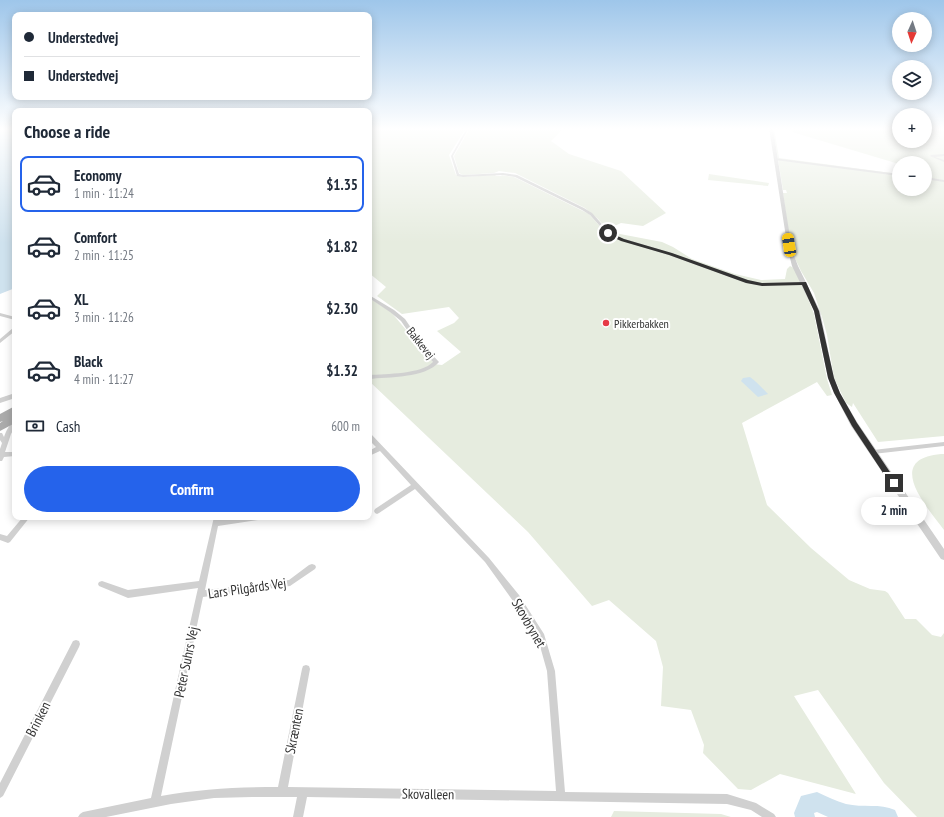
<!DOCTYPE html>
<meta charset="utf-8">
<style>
body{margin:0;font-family:"PT Sans Narrow",sans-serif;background:#f6f6f7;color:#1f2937;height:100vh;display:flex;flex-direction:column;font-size:15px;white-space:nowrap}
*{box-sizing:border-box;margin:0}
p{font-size:13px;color:#747a83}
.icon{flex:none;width:22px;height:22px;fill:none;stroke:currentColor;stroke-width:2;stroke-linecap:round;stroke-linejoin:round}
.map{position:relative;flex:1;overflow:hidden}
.sheet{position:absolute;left:12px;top:108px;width:360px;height:412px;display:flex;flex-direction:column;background:#fff;border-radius:8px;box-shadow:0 2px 10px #0003}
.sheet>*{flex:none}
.guide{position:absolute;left:12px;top:12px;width:360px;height:88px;border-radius:8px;box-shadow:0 2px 10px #0003;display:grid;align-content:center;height:88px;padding:0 12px;background:#fff}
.needle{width:26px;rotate:183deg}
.fabs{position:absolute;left:892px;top:12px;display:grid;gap:8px}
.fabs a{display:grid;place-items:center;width:40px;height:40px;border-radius:50%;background:#fff;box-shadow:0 2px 10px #0003;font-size:20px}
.end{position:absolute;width:18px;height:18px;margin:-9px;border:5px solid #333;background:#fff;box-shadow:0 0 0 2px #fff}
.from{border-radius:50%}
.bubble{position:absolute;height:28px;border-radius:14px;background:#fff;box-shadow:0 2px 10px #0003;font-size:13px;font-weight:800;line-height:28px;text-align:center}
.car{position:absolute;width:12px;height:24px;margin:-12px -6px;border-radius:5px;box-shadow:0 0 3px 1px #0007;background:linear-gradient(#f5c518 24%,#345 0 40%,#f5c518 0 76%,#345 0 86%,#f5c518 0)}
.guide b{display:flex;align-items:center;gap:14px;height:38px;font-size:15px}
.guide b+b{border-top:1px solid #e0e1e3}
.guide i{width:10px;height:10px;background:#1f2937}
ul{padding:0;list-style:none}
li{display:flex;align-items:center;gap:12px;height:56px;margin:0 8px 6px;padding:0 4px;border:2px solid transparent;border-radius:8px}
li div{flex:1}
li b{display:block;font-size:15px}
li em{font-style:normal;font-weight:800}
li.active{border-color:#2563eb}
li>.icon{width:36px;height:36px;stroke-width:1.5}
h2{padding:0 12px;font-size:18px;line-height:48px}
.pay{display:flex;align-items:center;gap:10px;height:44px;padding:0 12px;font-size:15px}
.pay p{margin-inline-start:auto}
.cta{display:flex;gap:8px;margin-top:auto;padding:8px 12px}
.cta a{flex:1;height:46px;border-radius:24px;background:#2563eb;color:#fff;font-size:16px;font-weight:800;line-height:46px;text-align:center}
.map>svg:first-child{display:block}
.green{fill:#e6ecdf}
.water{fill:#cfe2ee}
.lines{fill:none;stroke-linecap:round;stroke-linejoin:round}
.river{fill:#cfe2ee;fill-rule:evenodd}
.minor{fill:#d0d0d0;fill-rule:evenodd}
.tertiary{fill:#d0d0d0;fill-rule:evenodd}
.primary{fill:#ababab;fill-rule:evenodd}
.route{fill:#333}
.poi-dot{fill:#e63946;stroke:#fff;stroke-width:1.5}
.labels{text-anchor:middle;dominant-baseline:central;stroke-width:4;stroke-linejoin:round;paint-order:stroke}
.poi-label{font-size:12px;fill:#333;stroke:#fff;text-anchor:start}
.street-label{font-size:12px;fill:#333;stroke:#fff}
.near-street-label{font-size:14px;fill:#333;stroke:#fff}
</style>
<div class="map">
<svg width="944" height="817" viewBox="0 0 944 817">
<rect width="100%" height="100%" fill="#fff"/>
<path class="green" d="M369,128h97l-17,27 7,20 7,2 32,-2 1,1h6l-1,-1 13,2 75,37 16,18 2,-3 -9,-10 -13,-11 -70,-35 -16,-2 -5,2 -31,2 -4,-2 -5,-17 16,-28h94l-13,13 18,13 52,17 45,42 -23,13 -22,-3 -13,6 12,5 42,8 11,5 19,12 43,15 26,6 24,-1 2,-10 3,-3 4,2 12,25 8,21 13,65 5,16 -5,1 -10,-14 -75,41 25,82 44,43 38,32 21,9 15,2 3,2 17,26h11l16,16 9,2 3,-4v184h-27l-33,-34 -66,-93 -24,6 62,98 -76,-20 -29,16 -13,-1 -35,-36 1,-8 -13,-35 -30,-4 2,-39 -7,-26 -47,-41 -17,6 -64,-74 -159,-151v-83l22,14 42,50v2l9,1 19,-13 -24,-21 17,-8 5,-5 -10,-11 -47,7 -25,-18 9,-9 -17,-14z
M773,128h1l5,30 120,16v15h26v-12h3l-3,-4v-10l-26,1 -107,-32 2,-4h105v13h26v-13h19v308l-66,6 -25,-39 -1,4 -6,-4 -12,-25 -7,-43 -5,-18 -8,-24 -13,-22 -10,-21 -8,-57h4l-1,-3h-3z
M709,174l60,9 -1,3 -60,-6z
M941,454h3v76c-18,-24 -60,-71 -3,-76z
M614,811l107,3 10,3h-120z"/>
<path class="water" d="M0,128h15v160l-15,6z
M750,377c7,5 12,11 18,17l-10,3 -17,-16 2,-3z"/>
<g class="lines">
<path class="river" d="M817,792c9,4 19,9 29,12 17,4 34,-1 49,6l3,7h-70l-11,-5 -3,1 1,4h-20l-1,-4 7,-17z"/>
<path class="minor" d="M467,128h2l-16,28 6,18 4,1 40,-2 14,2 67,33 8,5 17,19 6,4 56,17 77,28 14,2 42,-1 2,1 -2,1 -42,1 -15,-2 -78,-28 -56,-17 -6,-4 -17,-19 -8,-5 -67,-33 -12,-2 -40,2 -6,-1 -6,-20z
M944,154v2l-9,1 9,3v2l-14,-6 1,-1z
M774,158l125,16v2l-124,-16h-1z
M925,177l19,3v2l-19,-3z
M369,295l25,15 11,9 17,25 17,18c-13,16 -51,15 -70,17v-4c17,-1 53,-1 64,-13l-15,-16 -17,-25 -11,-9 -21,-14z
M0,313l15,4v3l-15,-4z
M13,328h2v3l-15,12v-4z
M15,421v6l-4,7 -6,18h10v4l-11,1 -2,4h-2v-12l2,-6 -2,-3v-7h2l2,4c2,-6 6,-14 11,-16z
M369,434h2l118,124 30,37 25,39 11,37 10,121 162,2 29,9 18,11 2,3h-14l-11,-7 -24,-6 -420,-7 -4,20h-10l4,-20h-45l-38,1 -43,6 -65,13h-28l2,-3 3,-2 68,-14 47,-210 -70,10 -29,-12 -1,-2 1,-2 3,-1 26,9 71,-9 15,-64h6v3l18,-3h23l-1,2 -2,1 -40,6 -13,64 84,-10 20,-15 3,-1 3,1 1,2 -1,2 -25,17 -87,11 -42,199c39,-7 78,-9 117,-9l24,-118 1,-3 3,-1 3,1 1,3 -22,118 268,4 -9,-120 -9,-32 -25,-38 -28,-39 -70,-73 -36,24 -2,1 -2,-1 -1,-2 1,-2 36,-24 -31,-34 -11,5v-5l7,-4 -7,-7z
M944,442v4l-71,8h-2l-1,-2 1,-2h2z
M23,517h7l-20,25 -2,1 -8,-3v-6l7,2z
M76,640l3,1 1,3 -1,3 -76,149 -3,2v-15l73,-142z"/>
<path class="tertiary" d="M769,128h4l19,122 6,16 22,45 14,67 6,15 17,29 87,127v11l-3,-1 -90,-133 -17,-33 -6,-15 -14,-67 -22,-45 -4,-16z
M15,393v5l-15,5v-5z"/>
<path class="primary" d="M15,406v7l-3,3 3,-1v8l-15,8v-8l3,-2 -3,1v-8z"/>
</g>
<linearGradient id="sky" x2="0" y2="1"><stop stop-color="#9ec6ea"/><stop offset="0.53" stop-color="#fff"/><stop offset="1" stop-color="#fff" stop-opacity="0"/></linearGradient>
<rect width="944" height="243" fill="url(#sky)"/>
<path class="route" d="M606,232h3l15,7 48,14 76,27 14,3 44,-1 13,29 15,67 6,15 17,30 39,58v4h-5l-39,-59 -18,-33 -6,-15 -14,-67 -12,-26 -40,1 -16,-3 -77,-28 -48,-14 -15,-7z"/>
<circle class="poi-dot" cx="606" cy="323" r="4"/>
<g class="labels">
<g class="poi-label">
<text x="614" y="323">Pikkerbakken</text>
</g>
<g class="street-label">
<text transform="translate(421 343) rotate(51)">Bakkevej</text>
</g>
<g class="near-street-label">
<text transform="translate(247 588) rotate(-8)">Lars Pilgårds Vej</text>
<text transform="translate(529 623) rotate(60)">Skovbrynet</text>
<text transform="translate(186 662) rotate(-78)">Peter Suhrs Vej</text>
<text transform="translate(38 719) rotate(-63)">Brinken</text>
<text transform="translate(294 731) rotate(-79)">Skrænten</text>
<text transform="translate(428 794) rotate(1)">Skovalleen</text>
</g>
</g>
</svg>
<div class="fabs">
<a><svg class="needle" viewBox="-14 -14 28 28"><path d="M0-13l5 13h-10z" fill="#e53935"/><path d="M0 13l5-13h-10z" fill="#747a83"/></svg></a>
<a><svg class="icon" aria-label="layers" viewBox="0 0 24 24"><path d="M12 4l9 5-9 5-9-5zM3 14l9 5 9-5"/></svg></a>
<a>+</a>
<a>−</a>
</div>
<i class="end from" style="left:608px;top:233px"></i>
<i class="end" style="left:894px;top:483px"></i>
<div class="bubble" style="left:861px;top:497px;width:66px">2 min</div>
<i class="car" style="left:789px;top:245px;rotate:351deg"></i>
<div class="guide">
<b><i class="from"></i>Understedvej</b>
<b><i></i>Understedvej</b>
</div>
<section class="sheet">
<h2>Choose a ride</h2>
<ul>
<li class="active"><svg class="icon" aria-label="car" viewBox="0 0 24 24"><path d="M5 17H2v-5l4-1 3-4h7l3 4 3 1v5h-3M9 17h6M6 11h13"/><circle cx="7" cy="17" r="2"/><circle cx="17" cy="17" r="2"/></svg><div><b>Economy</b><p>1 min · 11:24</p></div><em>$1.35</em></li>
<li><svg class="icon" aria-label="car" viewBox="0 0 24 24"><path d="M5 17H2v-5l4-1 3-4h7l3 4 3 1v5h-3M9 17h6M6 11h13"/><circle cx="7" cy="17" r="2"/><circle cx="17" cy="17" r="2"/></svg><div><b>Comfort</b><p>2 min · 11:25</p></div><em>$1.82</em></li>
<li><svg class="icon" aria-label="car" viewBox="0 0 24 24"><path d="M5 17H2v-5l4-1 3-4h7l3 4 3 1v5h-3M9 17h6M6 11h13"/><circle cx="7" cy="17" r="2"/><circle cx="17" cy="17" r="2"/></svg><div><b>XL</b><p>3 min · 11:26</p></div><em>$2.30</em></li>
<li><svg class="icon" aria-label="car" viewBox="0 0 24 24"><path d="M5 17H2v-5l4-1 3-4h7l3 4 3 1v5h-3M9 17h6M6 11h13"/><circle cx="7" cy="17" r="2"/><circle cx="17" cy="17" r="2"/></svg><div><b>Black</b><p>4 min · 11:27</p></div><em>$1.32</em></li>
</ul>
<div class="pay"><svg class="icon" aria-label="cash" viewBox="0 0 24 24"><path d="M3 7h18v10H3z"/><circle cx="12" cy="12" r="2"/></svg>Cash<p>600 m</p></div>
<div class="cta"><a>Confirm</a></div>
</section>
</div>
